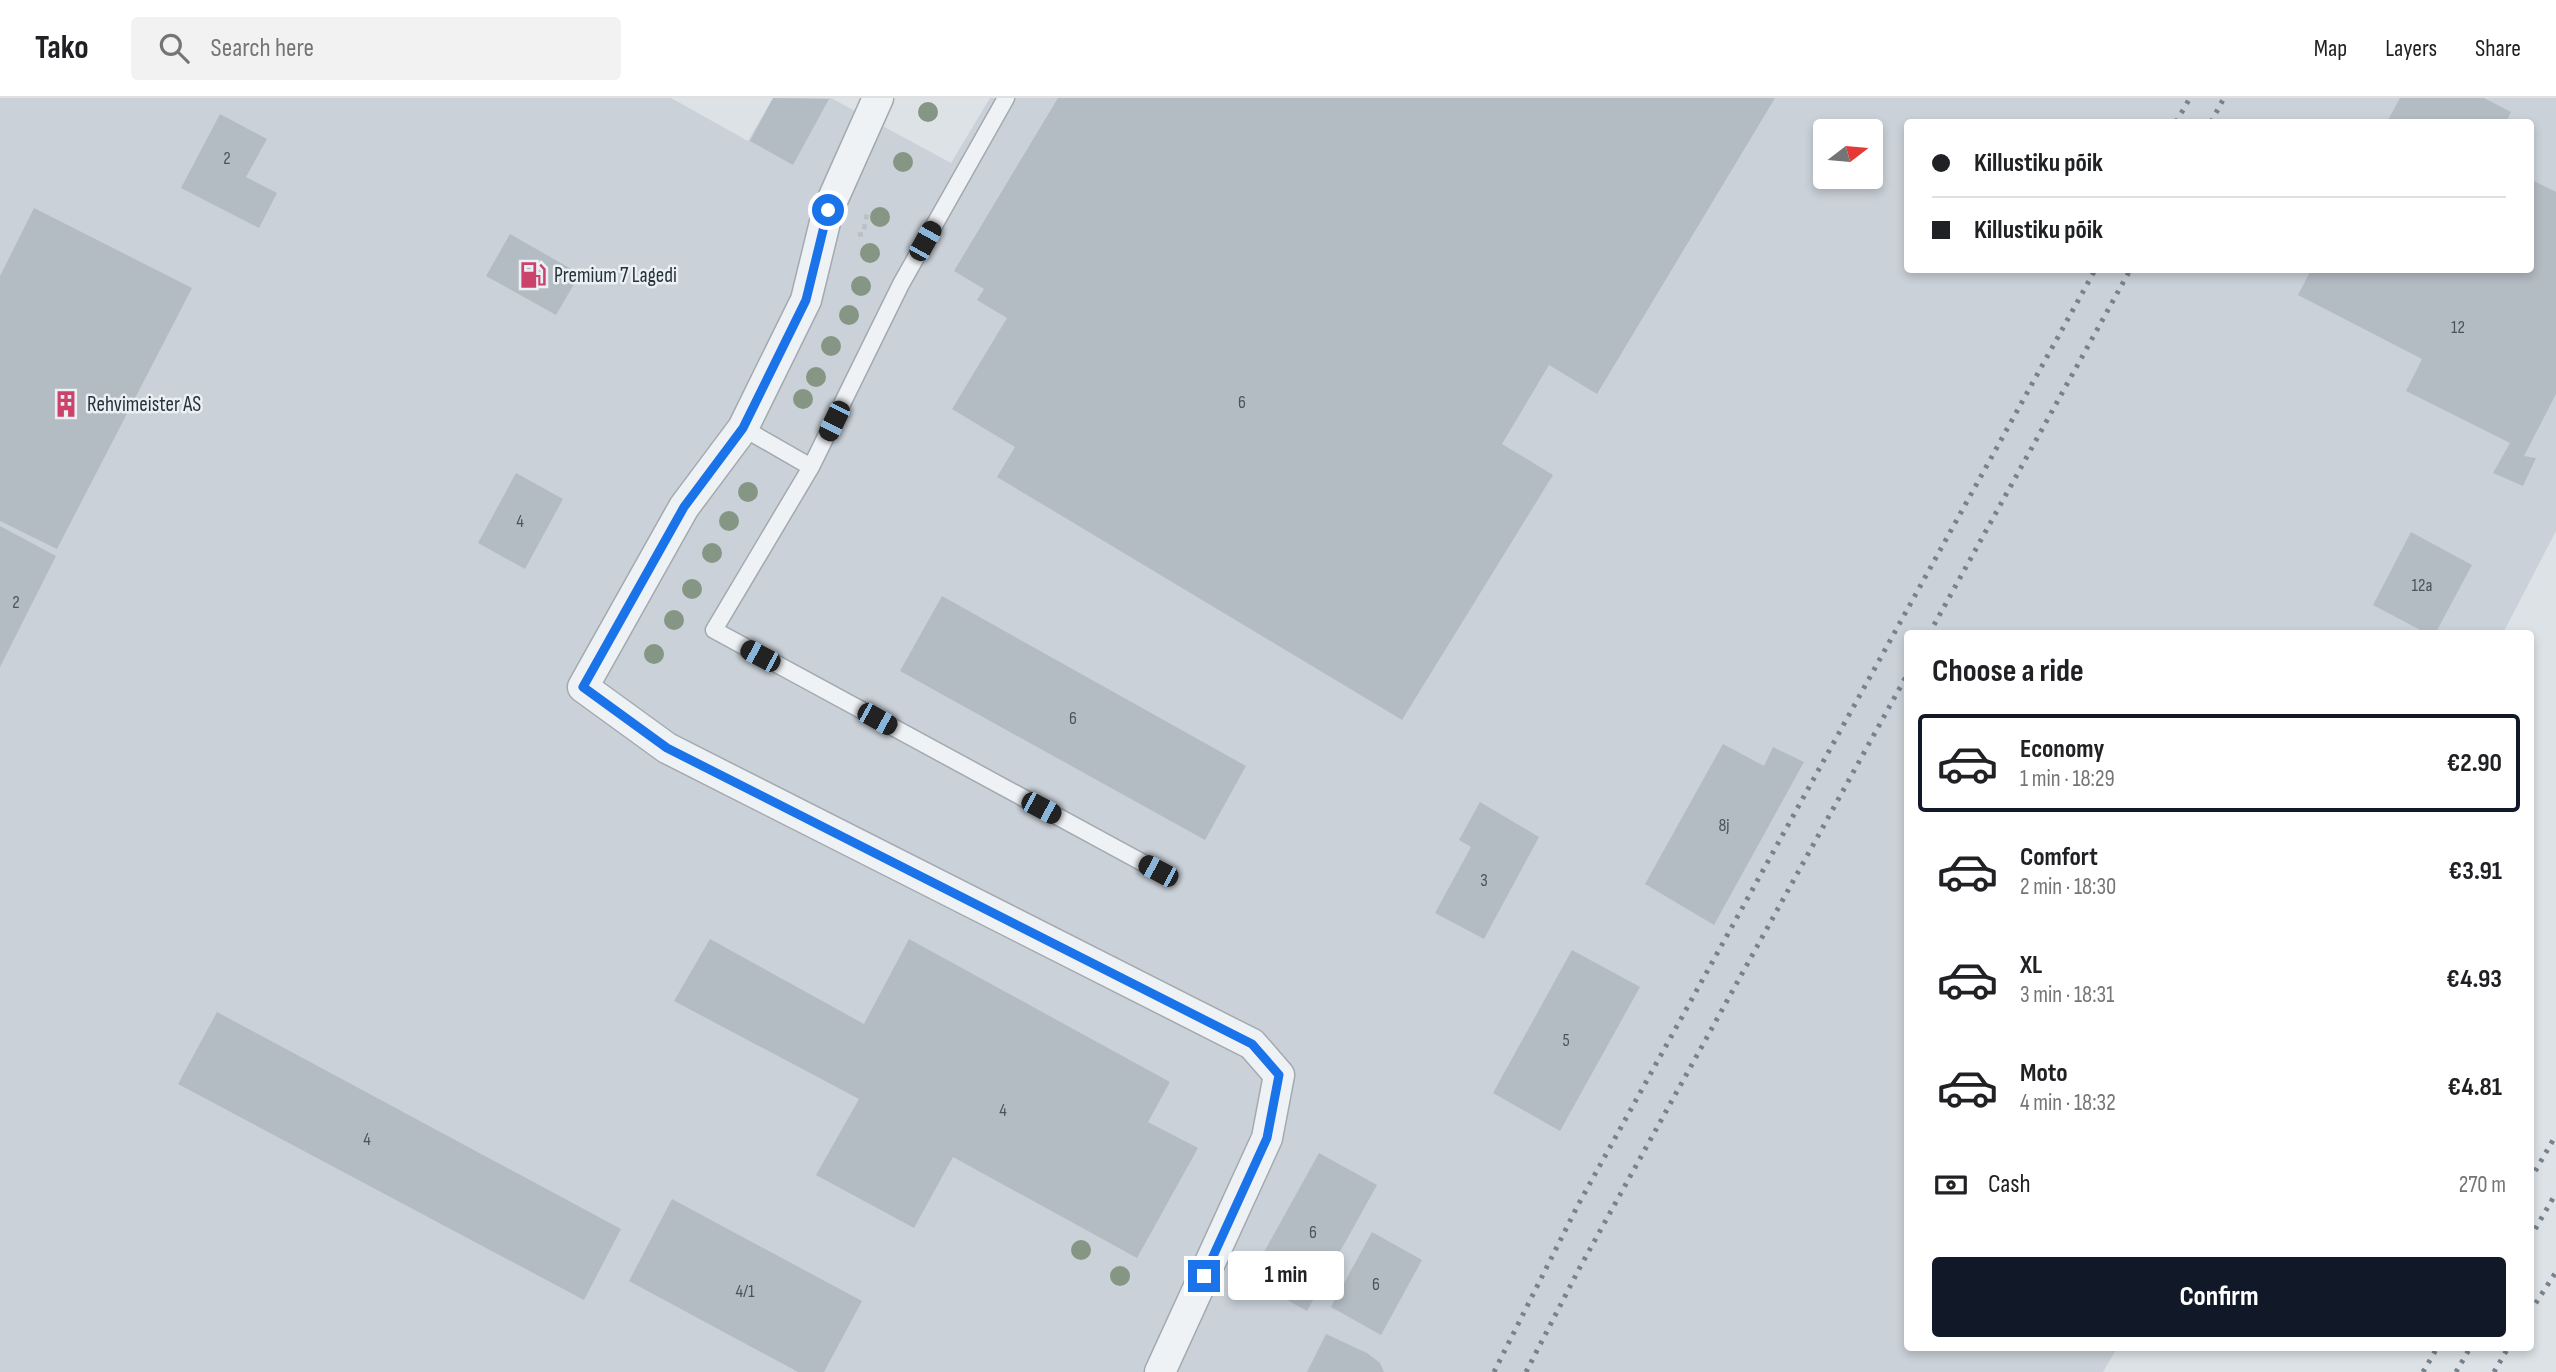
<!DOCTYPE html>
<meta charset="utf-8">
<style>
body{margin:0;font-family:"Sofia Sans Condensed",sans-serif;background:#f2f2f2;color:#202124;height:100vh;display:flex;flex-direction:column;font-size:26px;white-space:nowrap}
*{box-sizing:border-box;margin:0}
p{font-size:23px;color:#757577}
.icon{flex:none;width:38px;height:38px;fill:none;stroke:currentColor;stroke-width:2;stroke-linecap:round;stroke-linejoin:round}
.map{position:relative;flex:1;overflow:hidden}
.drawer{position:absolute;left:1904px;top:532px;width:630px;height:721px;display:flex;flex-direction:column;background:#fff;border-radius:7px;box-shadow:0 4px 10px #0003}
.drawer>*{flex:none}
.banner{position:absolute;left:1904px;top:21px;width:630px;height:154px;border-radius:7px;box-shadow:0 4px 10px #0003;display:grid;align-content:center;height:154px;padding:0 28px;background:#fff}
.needle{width:46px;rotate:74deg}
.tools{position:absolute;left:1813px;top:21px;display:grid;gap:14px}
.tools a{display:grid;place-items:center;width:70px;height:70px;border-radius:7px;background:#fff;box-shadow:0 4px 10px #0003;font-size:35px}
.end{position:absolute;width:32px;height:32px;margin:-16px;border:9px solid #1a73e8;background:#fff;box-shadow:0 0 0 4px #fff}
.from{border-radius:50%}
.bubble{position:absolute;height:49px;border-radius:7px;background:#fff;box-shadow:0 4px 10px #0003;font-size:23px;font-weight:700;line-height:49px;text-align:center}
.car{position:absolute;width:21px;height:42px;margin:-21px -10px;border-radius:9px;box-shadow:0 0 5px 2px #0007;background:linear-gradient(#222 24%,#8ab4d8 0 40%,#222 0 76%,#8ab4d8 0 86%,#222 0)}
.banner b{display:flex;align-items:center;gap:24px;height:66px;font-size:26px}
.banner b+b{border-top:2px solid #e0e0e0}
.banner i{width:18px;height:18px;background:#202124}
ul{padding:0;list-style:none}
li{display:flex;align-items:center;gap:21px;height:98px;margin:0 14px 10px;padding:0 14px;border:4px solid transparent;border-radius:7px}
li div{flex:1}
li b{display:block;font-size:26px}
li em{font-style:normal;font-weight:700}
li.on{border-color:#111827}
li>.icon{width:63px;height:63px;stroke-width:1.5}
h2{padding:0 28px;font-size:32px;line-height:84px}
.pay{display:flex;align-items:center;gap:18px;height:77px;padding:0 28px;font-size:26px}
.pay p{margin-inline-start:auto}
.action{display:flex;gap:14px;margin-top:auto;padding:14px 28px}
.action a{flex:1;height:80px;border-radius:7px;background:#111827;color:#fff;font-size:28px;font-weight:700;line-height:80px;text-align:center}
header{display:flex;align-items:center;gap:42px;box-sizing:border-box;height:98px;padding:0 35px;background:#fff;border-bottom:2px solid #e0e0e0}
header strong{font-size:33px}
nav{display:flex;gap:38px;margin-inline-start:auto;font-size:24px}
.search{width:490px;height:63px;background:#f2f2f2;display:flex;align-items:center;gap:18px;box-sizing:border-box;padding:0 24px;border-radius:7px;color:#757577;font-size:26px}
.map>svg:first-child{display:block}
.built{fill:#cad1d8;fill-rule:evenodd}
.building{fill:#b4bcc3}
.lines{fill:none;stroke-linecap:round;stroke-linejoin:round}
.lane-casing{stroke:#a2aab0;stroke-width:19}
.street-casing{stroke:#a2aab0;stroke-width:33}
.path{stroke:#bbc0c5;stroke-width:4.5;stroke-dasharray:5 5;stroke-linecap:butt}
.lane{stroke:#eff2f5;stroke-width:16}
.street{stroke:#eff2f5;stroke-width:30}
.rail{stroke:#76838f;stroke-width:5;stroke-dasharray:3.5 7;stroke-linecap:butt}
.tree{fill:#869684}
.route{stroke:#1a73e8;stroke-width:9}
.labels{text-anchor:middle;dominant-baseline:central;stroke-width:5;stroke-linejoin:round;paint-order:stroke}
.number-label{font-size:18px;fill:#4a545e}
.poi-label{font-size:21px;fill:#26323c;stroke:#ebf0f4;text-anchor:start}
</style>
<header>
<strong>Tako</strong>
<div class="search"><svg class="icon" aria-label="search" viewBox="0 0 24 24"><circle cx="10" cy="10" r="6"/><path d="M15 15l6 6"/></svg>Search here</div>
<nav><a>Map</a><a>Layers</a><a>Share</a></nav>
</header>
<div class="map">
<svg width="2556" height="1274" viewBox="0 0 2556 1274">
<rect width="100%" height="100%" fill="#dce2e6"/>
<path class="built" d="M0,0h671l77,43 25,-43h58l120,65 39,-65h1566v433l-53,102 -595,1v714h209l-14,24h-2103zM1908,24h622v148h-622zM1825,33h46v46h-46z"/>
<path class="building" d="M773,0l56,1 -36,66 -43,-24z
M1058,0h717l-178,296 -48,-29 -47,79 51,31 -151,245 -405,-243 18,-30 -63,-38 55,-91 -30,-18 7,-11 -30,-18z
M2400,0h84l27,14 -5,10h-119z
M220,16l47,25 -21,38 31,16 -18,35 -78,-40z
M2530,81l26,13v202l-32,62 12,2 -13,28 -30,-13 17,-30 -104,-52 16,-32 -124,-64 13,-25h219z
M34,110l158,80 -135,261 -57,-28v-245z
M510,136l70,40 -24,41 -70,-39z
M516,375l47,26 -38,70 -47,-26z
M0,428l56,30 -56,111z
M2411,434l61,33 -37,69h-7l-55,-29z
M942,498l304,170 -41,74 -305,-169z
M1723,646l41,22 9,-19 31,15 -90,163 -69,-41z
M1480,704l59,35 -55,102 -49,-26 36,-66 -12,-7z
M710,841l154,85 45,-85 261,143 -22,40 50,26 -61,110 -184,-101 -39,71 -98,-53 43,-76 -185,-98z
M1572,852l68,37 -80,144 -67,-38z
M217,914l404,217 -37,71 -406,-216z
M1319,1055l58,32 -70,126 -58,-32z
M672,1101l190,102 -38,71h-26l-169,-91z
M1372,1134l50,28 -41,75 -50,-28z
M1326,1236l41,19 13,10 4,9h-77z"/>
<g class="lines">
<defs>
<path id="lane" d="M743,330l68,39 90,-183 105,-186
M811,369l-97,163 444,241"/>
<path id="street" d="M878,0l-50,112 -22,90 -63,128 -59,79 -101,180 84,61 585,296 27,31 -12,63 -107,234"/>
</defs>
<use href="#lane" class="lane-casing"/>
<use href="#street" class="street-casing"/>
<path class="path" d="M858,137l5,-1 4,-20"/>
<use href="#lane" class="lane"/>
<use href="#street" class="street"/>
<path class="rail" d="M2176,24l14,-24
M2211,24l13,-24
M1929,536l201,-364
M2530,1082l26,-45
M2530,1140l26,-45
M2530,1214l26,-40
M1494,1274l84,-167 517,-935
M1526,1274l53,-103 329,-596
M2423,1274l14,-24
M2456,1274l14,-24
M2494,1274l14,-24"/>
</g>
<g class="tree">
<circle cx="928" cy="14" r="10"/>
<circle cx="903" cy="64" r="10"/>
<circle cx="880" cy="119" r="10"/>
<circle cx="870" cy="155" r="10"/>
<circle cx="861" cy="188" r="10"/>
<circle cx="849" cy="217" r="10"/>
<circle cx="831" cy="248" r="10"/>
<circle cx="816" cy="279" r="10"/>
<circle cx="803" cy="301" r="10"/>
<circle cx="748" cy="394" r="10"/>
<circle cx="729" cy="423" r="10"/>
<circle cx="712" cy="455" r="10"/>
<circle cx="692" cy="491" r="10"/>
<circle cx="674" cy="522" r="10"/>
<circle cx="654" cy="556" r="10"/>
<circle cx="1081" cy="1152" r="10"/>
<circle cx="1120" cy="1178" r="10"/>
</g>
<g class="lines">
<path class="route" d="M828,112l-22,90 -63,128 -59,79 -101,180 84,61 585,296 27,31 -12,63 -63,138"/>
</g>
<defs>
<symbol id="fuel-bare" viewBox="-9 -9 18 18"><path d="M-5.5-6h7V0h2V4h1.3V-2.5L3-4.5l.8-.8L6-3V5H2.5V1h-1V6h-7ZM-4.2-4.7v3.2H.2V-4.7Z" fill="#cb426b" stroke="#ebf0f4" stroke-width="2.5" paint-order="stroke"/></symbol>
<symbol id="building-bare" viewBox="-9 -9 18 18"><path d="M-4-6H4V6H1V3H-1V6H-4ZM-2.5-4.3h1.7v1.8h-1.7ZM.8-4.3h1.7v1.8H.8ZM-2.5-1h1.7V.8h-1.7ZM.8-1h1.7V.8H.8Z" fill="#cb426b" stroke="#ebf0f4" stroke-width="2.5" paint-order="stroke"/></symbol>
</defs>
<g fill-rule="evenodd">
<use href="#fuel-bare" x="514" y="158" width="38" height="38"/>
<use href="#building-bare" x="47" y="287" width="38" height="38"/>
</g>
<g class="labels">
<g class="number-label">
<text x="227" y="60">2</text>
<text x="2458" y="229">12</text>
<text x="1242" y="304">6</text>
<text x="520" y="423">4</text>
<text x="2422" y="487">12a</text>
<text x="16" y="504">2</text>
<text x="1073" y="620">6</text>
<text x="1724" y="727">8j</text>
<text x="1484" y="782">3</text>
<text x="1566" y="942">5</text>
<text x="1003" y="1012">4</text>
<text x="367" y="1041">4</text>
<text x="1313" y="1134">6</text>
<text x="1376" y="1186">6</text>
<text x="745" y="1193">4/1</text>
</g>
<g class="poi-label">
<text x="554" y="177">Premium 7 Lagedi</text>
<text x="87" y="306">Rehvimeister AS</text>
</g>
</g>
</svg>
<div class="tools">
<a><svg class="needle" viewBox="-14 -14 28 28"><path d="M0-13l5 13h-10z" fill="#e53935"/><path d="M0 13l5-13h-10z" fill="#757577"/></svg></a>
</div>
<i class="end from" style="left:828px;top:112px"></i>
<i class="end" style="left:1204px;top:1178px"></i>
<div class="bubble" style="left:1228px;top:1153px;width:116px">1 min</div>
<i class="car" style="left:925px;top:143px;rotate:29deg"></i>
<i class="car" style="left:834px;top:323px;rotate:206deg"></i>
<i class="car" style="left:760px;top:558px;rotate:298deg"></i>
<i class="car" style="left:877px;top:621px;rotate:119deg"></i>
<i class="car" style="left:1041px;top:710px;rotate:118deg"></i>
<i class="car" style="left:1158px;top:773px;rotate:298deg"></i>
<div class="banner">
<b><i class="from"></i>Killustiku põik</b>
<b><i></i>Killustiku põik</b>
</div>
<section class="drawer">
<h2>Choose a ride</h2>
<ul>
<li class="on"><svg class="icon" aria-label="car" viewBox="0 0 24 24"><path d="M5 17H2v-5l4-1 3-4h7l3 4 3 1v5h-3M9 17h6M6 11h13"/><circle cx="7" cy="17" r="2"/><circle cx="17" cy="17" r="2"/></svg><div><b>Economy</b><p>1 min · 18:29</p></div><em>€2.90</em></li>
<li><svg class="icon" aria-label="car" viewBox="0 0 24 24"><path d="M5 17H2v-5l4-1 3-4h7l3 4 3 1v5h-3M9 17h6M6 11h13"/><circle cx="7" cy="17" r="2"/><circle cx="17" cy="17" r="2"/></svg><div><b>Comfort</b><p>2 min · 18:30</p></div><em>€3.91</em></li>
<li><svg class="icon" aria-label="car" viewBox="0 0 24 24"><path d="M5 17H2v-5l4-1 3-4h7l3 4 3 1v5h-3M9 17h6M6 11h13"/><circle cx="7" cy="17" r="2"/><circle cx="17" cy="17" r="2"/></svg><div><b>XL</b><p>3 min · 18:31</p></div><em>€4.93</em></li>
<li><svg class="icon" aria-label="car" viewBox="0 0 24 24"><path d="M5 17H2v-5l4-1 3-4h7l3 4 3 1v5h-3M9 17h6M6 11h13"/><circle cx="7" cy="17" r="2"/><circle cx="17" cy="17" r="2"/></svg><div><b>Moto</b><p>4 min · 18:32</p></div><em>€4.81</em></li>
</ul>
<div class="pay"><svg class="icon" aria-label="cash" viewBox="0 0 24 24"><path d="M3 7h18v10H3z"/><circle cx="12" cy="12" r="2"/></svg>Cash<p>270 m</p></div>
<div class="action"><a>Confirm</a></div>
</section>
</div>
